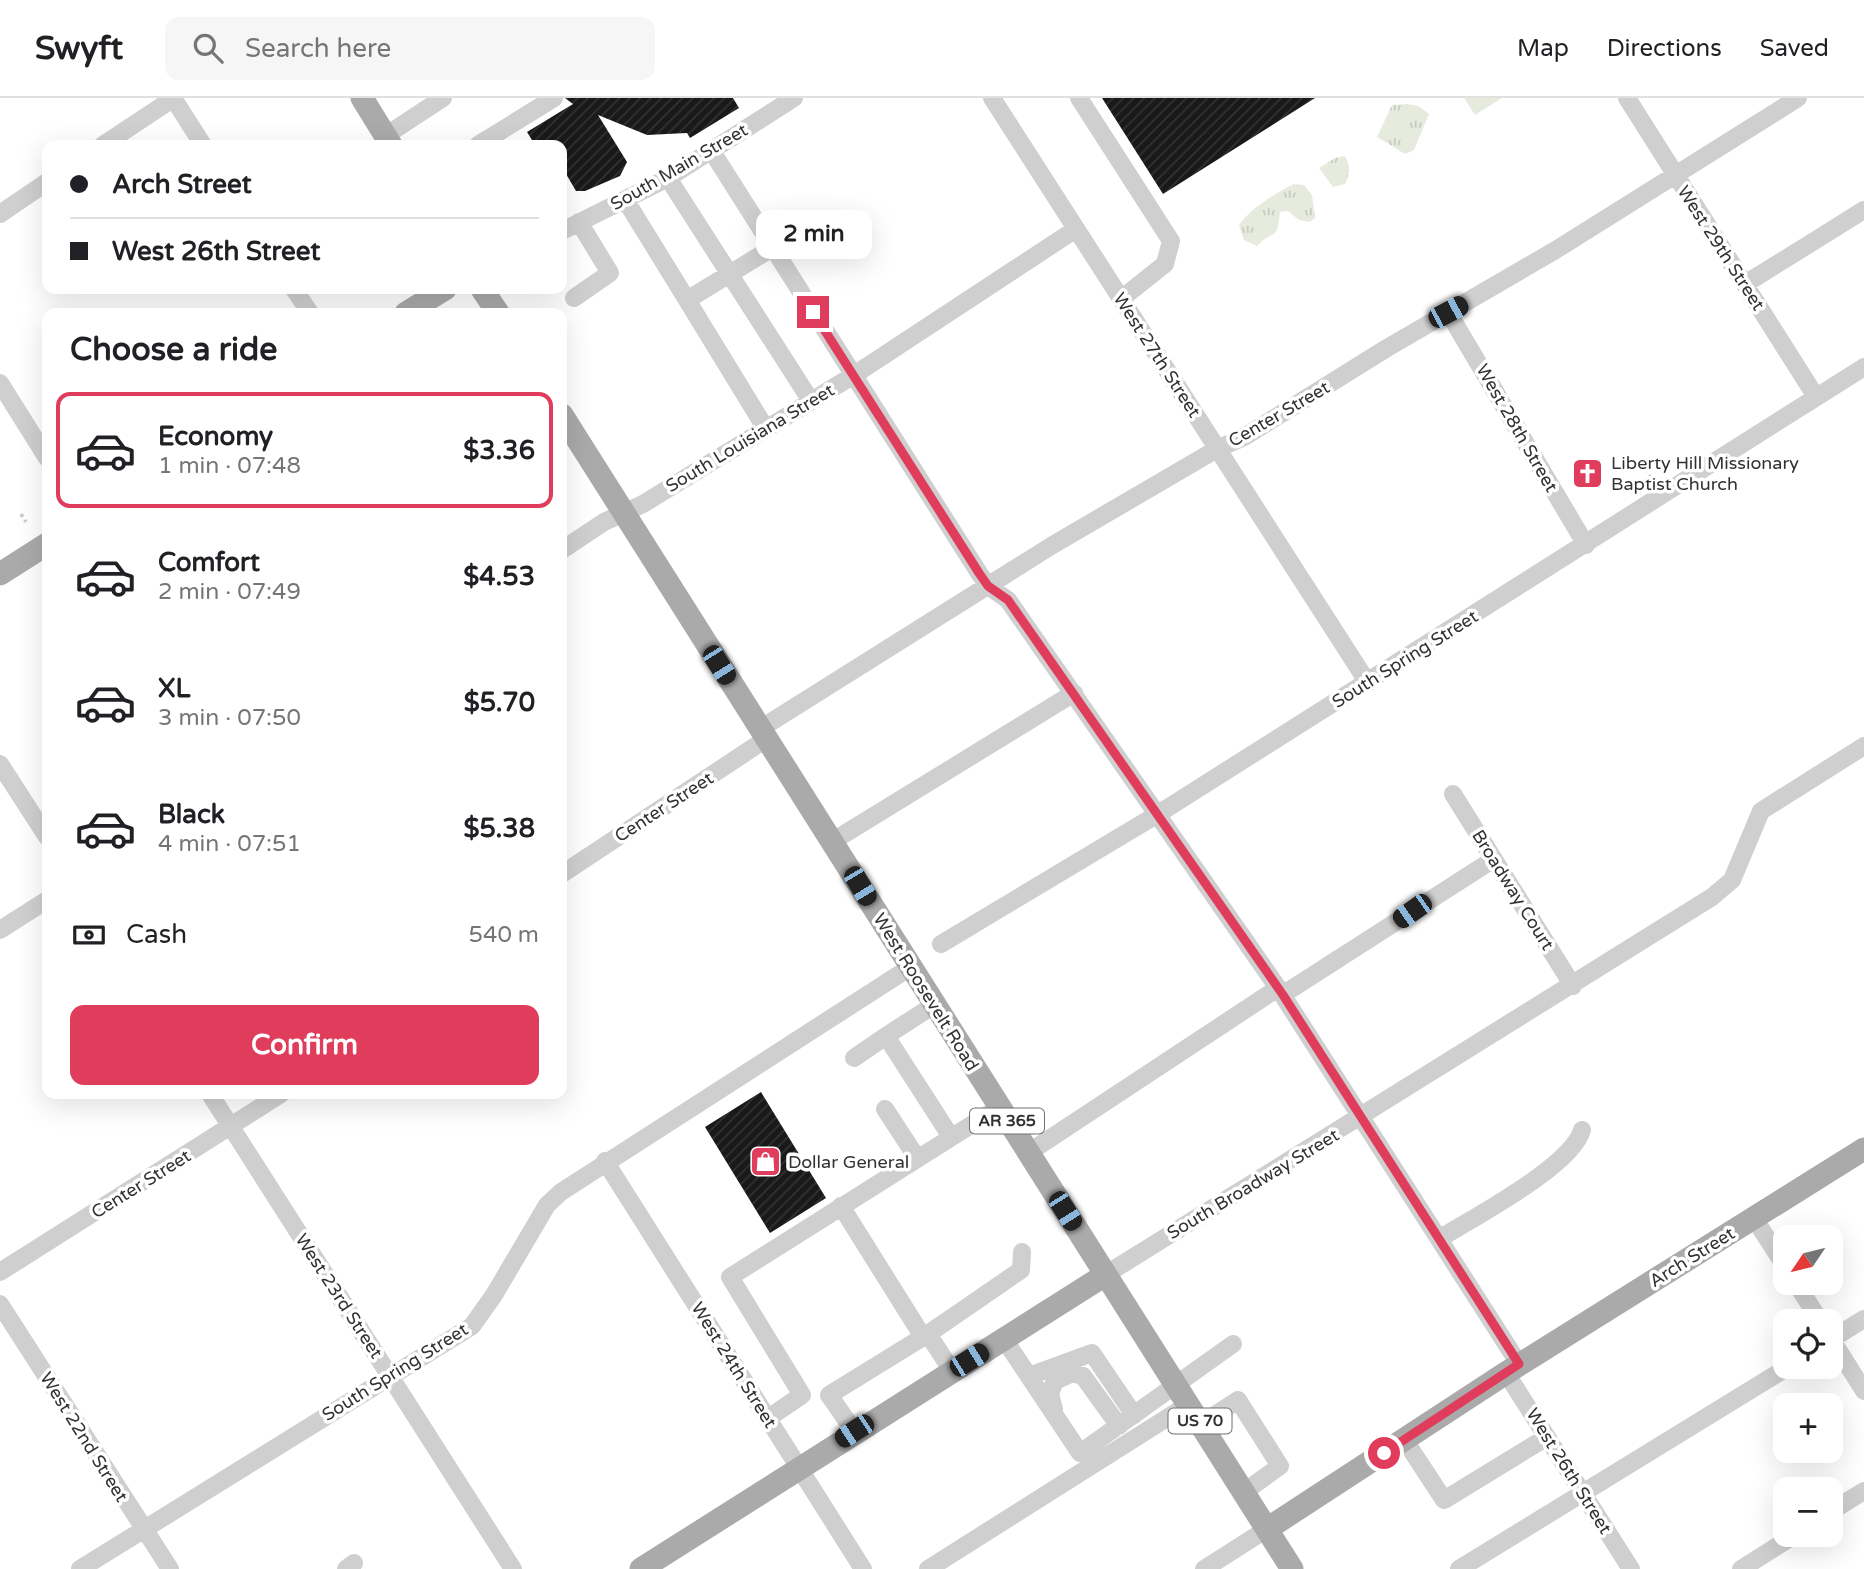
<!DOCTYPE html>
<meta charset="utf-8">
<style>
body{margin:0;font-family:"Varela Round",sans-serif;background:#f6f6f6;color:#202124;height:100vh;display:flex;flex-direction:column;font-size:26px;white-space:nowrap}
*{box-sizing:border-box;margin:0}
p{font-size:23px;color:#757577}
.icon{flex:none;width:38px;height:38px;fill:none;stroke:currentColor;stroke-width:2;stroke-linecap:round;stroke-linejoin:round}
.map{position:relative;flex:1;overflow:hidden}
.sheet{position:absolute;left:42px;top:210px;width:525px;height:791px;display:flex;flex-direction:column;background:#fff;border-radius:14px;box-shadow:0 7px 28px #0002}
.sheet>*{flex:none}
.guide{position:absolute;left:42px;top:42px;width:525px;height:154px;border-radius:14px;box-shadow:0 7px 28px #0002;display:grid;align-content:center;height:154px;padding:0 28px;background:#fff}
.needle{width:46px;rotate:235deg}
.fabs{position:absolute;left:1773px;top:1127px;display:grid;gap:14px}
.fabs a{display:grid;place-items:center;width:70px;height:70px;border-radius:14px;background:#fff;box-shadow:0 7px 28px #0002;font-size:35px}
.end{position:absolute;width:32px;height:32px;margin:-16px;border:9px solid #e03d5c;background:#fff;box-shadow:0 0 0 4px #fff}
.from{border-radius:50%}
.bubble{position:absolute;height:49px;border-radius:14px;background:#fff;box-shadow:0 7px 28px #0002;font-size:23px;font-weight:700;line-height:49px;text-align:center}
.car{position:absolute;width:21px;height:42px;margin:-21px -10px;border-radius:9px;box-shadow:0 0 5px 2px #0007;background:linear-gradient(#222 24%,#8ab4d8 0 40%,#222 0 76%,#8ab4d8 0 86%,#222 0)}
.guide b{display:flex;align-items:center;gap:24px;height:66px;font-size:26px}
.guide b+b{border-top:2px solid #e0e0e0}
.guide i{width:18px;height:18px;background:#202124}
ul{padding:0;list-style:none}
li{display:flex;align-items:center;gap:21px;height:116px;margin:0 14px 10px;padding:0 14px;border:4px solid transparent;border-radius:14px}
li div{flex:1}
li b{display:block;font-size:26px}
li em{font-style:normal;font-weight:700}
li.active{border-color:#e03d5c}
li>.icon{width:63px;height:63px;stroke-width:1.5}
h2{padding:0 28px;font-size:32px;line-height:84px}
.pay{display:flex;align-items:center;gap:18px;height:77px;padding:0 28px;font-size:26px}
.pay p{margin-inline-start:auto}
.cta{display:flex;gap:14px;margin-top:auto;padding:14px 28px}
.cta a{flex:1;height:80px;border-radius:14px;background:#e03d5c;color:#fff;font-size:28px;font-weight:700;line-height:80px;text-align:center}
header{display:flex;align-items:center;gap:42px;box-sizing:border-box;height:98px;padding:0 35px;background:#fff;border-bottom:2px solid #e0e0e0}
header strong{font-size:33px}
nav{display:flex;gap:38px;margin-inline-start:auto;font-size:24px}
.search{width:490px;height:63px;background:#f6f6f6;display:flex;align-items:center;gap:18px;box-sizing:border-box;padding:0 24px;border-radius:14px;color:#757577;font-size:26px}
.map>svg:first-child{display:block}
.park{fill:url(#park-tufts)}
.pitch{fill:#e6ebde}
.building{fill:url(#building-hatch)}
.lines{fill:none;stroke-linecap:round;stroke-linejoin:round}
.path{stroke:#ccc;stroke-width:3.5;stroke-dasharray:3.5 3.5;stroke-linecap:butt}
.minor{stroke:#cfcfcf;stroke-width:18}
.major{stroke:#aaa;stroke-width:23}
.route{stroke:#e03d5c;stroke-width:9}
.labels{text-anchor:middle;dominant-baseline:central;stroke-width:7;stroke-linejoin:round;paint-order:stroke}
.shield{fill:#fff;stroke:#707070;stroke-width:2}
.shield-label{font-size:16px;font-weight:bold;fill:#323232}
.street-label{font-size:18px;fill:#323232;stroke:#fff}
.poi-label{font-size:18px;fill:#323232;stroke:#fff;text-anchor:start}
</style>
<header>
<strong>Swyft</strong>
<div class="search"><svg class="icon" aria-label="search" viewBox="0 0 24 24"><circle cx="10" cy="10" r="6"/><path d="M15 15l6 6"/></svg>Search here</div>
<nav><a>Map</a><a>Directions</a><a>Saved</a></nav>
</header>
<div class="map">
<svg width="1864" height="1471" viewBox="0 0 1864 1471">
<defs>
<pattern id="park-tufts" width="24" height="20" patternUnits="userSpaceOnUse" patternTransform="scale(1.75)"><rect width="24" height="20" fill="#e6ebde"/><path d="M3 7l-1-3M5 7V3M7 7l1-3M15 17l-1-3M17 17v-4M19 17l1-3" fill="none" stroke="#c6cabf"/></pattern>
<pattern id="building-hatch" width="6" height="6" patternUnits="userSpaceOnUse" patternTransform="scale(1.75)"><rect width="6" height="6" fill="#191919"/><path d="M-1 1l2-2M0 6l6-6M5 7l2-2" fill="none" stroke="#323232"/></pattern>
</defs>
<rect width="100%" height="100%" fill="#fff"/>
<path class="park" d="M1407,6l11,2 11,8 -15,36 -9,4 -28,-17 15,-32z
M1345,58c6,11 5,17 0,28l-12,3 -14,-19 16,-10z
M1294,86l10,1 8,10 3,23 -5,4 -11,-2 -11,-9 -8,1c-3,31 -6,16 -23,34l-13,-6 -5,-14c6,-14 41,-36 55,-42z"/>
<path class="pitch" d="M1464,0h38l-27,17z"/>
<path class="building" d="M565,0h168l6,10 -49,30 -3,-5 -40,2 -49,-20 29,47 -7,14 -35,15h-9l-14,-24v-22h-27l-8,-13 46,-28z
M1102,0h213l-152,96z
M761,994l65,106 -56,35 -65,-106z"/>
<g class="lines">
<path class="path" d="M1642,365l11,18
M21,416l5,8"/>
<path class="minor" d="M173,0l30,47
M992,0l376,585
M1079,0l92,143 -6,23 -44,35
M1627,0l189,299
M385,38l58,-38
M103,47l71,-47
M478,47l76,-47
M711,52l268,423 9,13 20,14 270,388 241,376
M668,80l143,223
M626,103l61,99 85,-52
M0,116l47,-32
M562,133l106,-53 126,-80
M1745,186l119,-74
M294,191l16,24
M574,200l36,-25 -31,-51
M687,202l79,129
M1448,214l138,233
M0,285l47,75
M562,452l42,-28 39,-18 211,-129 222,-146
M760,631l291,-183 166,-97 27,-12 143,-89 167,-97 244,-153
M0,666l47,73
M1453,696l120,192
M833,743l241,-148
M562,776l204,-135
M0,832l47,-30
M941,846l217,-130 706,-447
M1282,897l212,-136
M934,907l-48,31 65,101
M854,960l32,-22
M210,996l303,475
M885,1011l32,49
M1028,1055l250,-165
M605,1063l258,408
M841,1108l82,131
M1754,1120l31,48
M1441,1140c33,-21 131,-72 141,-108
M0,1174l281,-178
M1105,1177l607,-378 20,-17 29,-69 103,-65
M1796,1185l24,38
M0,1206l170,265
M1830,1239l34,54
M1004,1241l76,114 153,-109
M1830,1242l34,-21
M952,1273l-24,-37 93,-64 1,-18
M1506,1275l125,196
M1029,1278l63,-23 42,62
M1054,1311l-4,-15 5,-13 17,-8 11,3 36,50
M767,1321l35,-24 -72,-118 268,-169
M1201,1326l37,-24 42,66 -36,26
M854,1333l-25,-36 99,-61
M1404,1341l40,61 103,-63
M1830,1414l34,-21
M80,1471l392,-243 22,-31 53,-90 14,-13 348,-224
M346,1471l8,-6
M928,1471l261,-165
M1204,1471l63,-40
M1459,1471l329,-202
M1741,1471l54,-34"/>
<path class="major" d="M362,0l29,47
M482,191l16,24
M406,215l39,-24
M562,317l730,1154
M0,476l47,-30
M1267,1431l239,-156 358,-224
M641,1471l464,-294"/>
</g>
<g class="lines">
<path class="route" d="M813,214l166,261 9,13 20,14 275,395 236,369 -135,89"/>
</g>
<defs>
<symbol id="church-square" viewBox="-11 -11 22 22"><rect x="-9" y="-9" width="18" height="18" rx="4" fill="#e03d5c" stroke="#fff"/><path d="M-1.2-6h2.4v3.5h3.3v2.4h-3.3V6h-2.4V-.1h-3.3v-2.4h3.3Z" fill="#fff"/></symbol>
<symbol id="shop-square" viewBox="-11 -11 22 22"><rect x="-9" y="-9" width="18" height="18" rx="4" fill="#e03d5c" stroke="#fff"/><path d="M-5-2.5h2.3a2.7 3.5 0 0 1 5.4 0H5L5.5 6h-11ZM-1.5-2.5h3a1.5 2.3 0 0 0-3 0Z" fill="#fff"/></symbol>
</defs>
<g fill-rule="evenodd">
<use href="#church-square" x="1570" y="358" width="35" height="35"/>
<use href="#shop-square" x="748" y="1046" width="35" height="35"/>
</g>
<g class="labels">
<g class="shield">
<rect x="970" y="1010.5" width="74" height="25" rx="5"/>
<rect x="1168.5" y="1310.5" width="63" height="25" rx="5"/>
</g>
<g class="shield-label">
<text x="1007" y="1023">AR 365</text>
<text x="1200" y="1323">US 70</text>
</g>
<g class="street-label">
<text transform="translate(679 69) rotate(-30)">South Main Street</text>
<text transform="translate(1721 150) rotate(57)">West 29th Street</text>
<text transform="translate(1157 257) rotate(57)">West 27th Street</text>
<text transform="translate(1279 316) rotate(-30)">Center Street</text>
<text transform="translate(1517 330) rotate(60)">West 28th Street</text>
<text transform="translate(750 340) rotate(-31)">South Louisiana Street</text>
<text transform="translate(1405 561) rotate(-32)">South Spring Street</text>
<text transform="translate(664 709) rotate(-33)">Center Street</text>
<text transform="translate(1513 792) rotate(58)">Broadway Court</text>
<text transform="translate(926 894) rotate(58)">West Roosevelt Road</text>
<text transform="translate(141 1086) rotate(-32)">Center Street</text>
<text transform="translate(1253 1086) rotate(-31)">South Broadway Street</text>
<text transform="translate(1692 1159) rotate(-32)">Arch Street</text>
<text transform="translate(339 1198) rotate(57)">West 23rd Street</text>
<text transform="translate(734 1267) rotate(58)">West 24th Street</text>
<text transform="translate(395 1274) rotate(-32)">South Spring Street</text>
<text transform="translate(84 1339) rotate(58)">West 22nd Street</text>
<text transform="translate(1569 1373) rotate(58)">West 26th Street</text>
</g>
<g class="poi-label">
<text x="1611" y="365">Liberty Hill Missionary<tspan x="1611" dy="21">Baptist Church</tspan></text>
<text x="788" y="1064">Dollar General</text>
</g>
</g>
</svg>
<div class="fabs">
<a><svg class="needle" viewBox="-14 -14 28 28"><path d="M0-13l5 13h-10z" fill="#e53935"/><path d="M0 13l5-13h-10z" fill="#757577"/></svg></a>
<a><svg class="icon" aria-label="locate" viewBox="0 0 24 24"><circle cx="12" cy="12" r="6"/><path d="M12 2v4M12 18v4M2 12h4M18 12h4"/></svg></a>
<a>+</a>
<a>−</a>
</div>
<i class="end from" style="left:1384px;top:1355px"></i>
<i class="end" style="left:813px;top:214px"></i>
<div class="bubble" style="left:756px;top:112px;width:116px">2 min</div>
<i class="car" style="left:1448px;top:214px;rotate:62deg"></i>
<i class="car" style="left:719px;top:567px;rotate:148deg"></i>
<i class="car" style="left:860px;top:788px;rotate:149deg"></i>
<i class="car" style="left:1412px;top:813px;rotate:235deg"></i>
<i class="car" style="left:1065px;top:1113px;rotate:148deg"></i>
<i class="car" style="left:969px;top:1262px;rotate:58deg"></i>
<i class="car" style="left:854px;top:1333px;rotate:237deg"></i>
<div class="guide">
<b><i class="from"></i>Arch Street</b>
<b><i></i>West 26th Street</b>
</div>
<section class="sheet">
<h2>Choose a ride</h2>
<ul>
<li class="active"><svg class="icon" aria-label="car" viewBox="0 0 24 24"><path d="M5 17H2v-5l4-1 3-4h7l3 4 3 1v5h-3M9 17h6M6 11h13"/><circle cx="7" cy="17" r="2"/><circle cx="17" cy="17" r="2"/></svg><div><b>Economy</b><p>1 min · 07:48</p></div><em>$3.36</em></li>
<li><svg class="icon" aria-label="car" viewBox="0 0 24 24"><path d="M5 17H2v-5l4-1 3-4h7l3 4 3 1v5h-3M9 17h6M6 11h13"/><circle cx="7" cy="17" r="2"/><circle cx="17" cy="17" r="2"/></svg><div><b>Comfort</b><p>2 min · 07:49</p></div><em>$4.53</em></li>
<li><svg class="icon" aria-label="car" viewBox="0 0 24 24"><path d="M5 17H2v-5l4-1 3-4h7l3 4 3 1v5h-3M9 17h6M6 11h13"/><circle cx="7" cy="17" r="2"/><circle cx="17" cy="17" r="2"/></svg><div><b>XL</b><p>3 min · 07:50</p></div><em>$5.70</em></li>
<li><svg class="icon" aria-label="car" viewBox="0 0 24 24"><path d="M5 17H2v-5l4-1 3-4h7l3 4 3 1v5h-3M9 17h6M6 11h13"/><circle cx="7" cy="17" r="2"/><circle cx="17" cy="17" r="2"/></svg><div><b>Black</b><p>4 min · 07:51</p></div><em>$5.38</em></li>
</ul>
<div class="pay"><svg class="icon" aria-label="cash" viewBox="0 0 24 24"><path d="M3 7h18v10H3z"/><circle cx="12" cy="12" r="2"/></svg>Cash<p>540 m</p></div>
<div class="cta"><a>Confirm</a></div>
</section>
</div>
